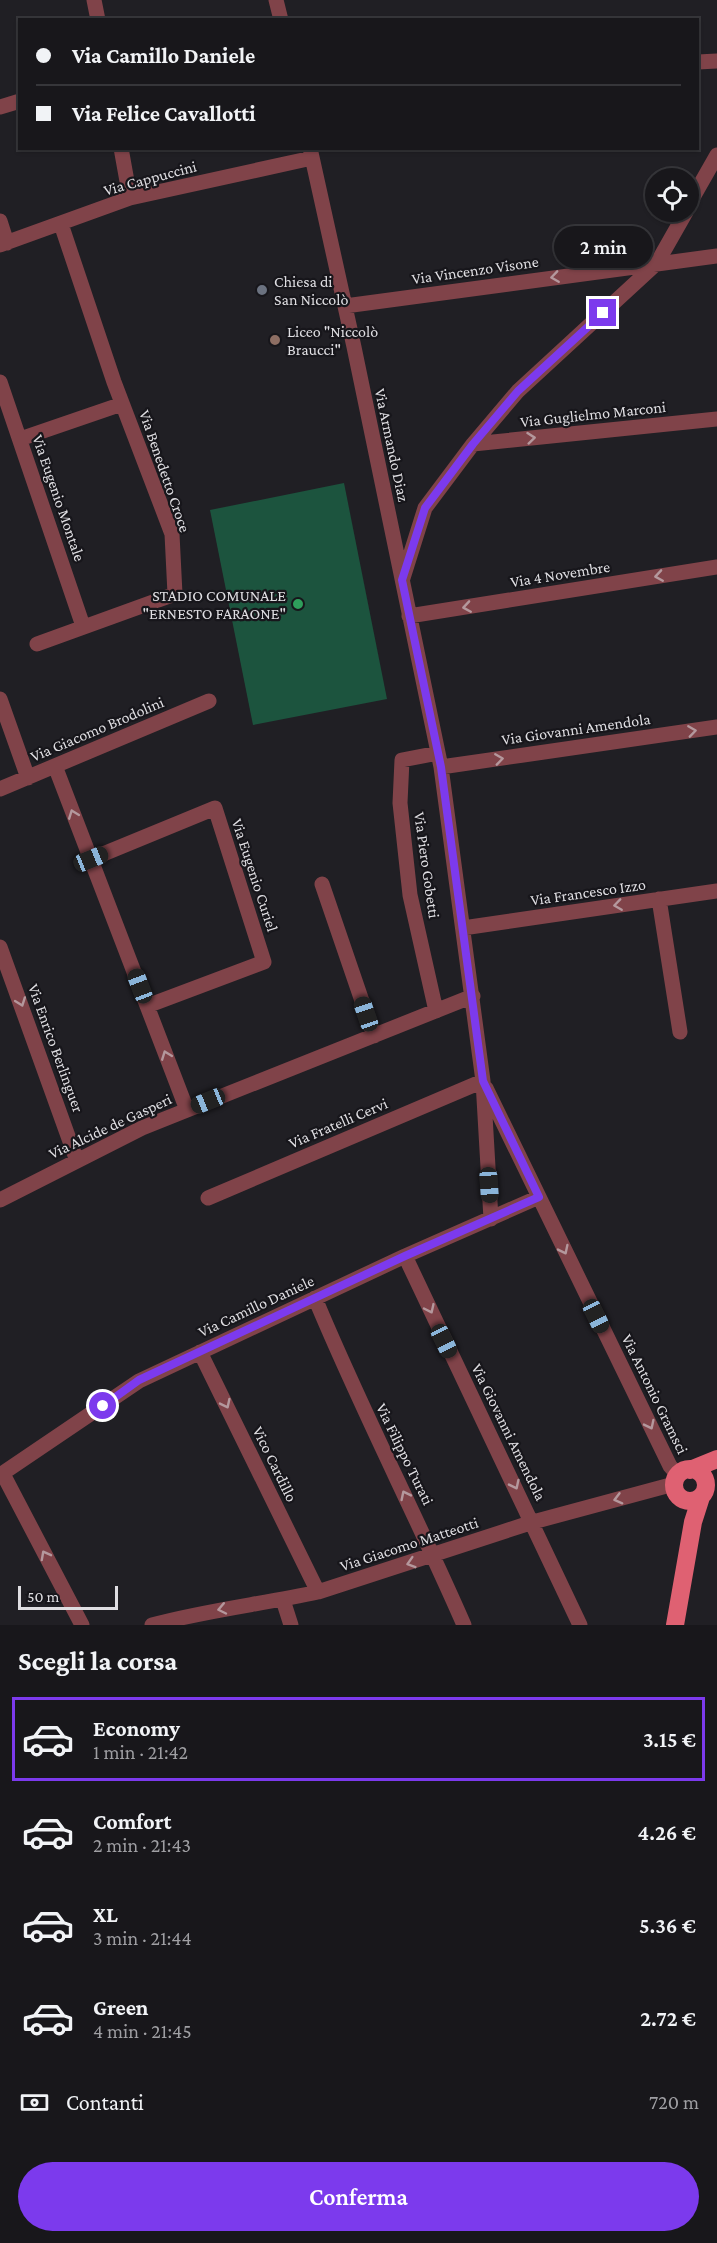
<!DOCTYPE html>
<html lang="it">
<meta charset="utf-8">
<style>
body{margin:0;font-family:"Crimson Pro",serif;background:#212024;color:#f1f3f6;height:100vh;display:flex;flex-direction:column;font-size:22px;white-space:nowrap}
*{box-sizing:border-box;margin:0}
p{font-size:20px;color:#9f9fa3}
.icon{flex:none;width:33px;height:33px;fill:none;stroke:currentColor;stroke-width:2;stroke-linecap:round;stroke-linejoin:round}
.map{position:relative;height:1625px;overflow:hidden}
.side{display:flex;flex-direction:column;background:#18171b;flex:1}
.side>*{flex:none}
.top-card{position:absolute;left:18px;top:18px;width:681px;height:132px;border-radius:0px;box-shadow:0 2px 4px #0004,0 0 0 2px #36363a;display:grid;align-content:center;height:132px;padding:0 18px;background:#18171b}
.fabs{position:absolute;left:645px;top:168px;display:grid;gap:12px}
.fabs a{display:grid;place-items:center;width:54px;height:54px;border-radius:50%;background:#18171b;box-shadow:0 2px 4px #0004,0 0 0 2px #36363a;font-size:30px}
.scale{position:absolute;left:18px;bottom:15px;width:100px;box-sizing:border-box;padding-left:6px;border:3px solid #dfdee2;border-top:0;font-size:16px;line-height:21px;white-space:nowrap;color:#dfdee2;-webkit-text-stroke:4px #17161b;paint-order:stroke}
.end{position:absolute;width:27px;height:27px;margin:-14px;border:8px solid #7c3aed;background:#fff;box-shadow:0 0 0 3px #fff}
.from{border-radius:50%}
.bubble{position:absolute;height:42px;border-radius:21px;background:#18171b;box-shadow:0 2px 4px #0004,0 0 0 2px #36363a;font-size:20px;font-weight:600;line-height:42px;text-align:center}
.car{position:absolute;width:18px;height:36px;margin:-18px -9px;border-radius:8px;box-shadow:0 0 4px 2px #0007;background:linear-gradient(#222 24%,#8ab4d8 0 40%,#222 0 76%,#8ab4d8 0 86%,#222 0)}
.top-card b{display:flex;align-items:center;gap:21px;height:57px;font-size:22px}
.top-card b+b{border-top:2px solid #36363a}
.top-card i{width:15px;height:15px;background:#f1f3f6}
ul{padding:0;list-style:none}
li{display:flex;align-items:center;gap:18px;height:84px;margin:0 12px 9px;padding:0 6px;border:3px solid transparent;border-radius:0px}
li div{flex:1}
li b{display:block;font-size:22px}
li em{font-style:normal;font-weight:600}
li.active{border-color:#7c3aed}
li>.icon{width:54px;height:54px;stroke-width:1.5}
h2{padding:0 18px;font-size:27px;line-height:72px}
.pay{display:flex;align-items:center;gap:15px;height:66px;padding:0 18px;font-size:22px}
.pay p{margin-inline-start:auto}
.cta{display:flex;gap:12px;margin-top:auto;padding:12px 18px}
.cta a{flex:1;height:69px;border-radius:36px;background:#7c3aed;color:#fff;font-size:24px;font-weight:600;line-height:69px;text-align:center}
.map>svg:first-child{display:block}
.green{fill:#1c543e}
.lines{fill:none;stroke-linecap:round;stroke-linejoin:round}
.minor{stroke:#804349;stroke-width:15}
.major{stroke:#df6172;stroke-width:18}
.oneway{stroke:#b4989d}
.route{stroke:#7c3aed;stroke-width:8}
.worship-dot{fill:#6b7280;stroke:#17161b;stroke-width:2}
.education-dot{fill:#8d6e63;stroke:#17161b;stroke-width:2}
.leisure-dot{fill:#2e9e5b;stroke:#17161b;stroke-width:2}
.labels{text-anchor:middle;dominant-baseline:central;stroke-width:4.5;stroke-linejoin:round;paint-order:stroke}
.street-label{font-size:16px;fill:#dfdee2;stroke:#17161b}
.poi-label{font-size:16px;fill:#dfdee2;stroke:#17161b;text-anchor:start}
</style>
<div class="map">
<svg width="717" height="1625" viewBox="0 0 717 1625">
<rect width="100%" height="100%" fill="#201f24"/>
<path class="green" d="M344,483l43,216 -134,26 -43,-215z"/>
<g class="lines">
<path class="minor" d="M94,0l4,20
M276,0l5,20
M698,62l19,-1
M0,107l20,-6
M121,148l9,50
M310,148l44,199 87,420 42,314 8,138
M688,206l29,-51
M0,221l7,22
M0,245l130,-47 182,-40
M345,306l372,-50
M0,382l83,244
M20,439l102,-35
M473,444l244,-25
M403,578l22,-70 48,-64 45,-53 139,-128 29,-51
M409,616l308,-49
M37,644l138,-50 -3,-60 -58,-152 -53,-158
M0,699l28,79
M55,766l132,344
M441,767l276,-40
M0,789l209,-88
M91,859l124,-51 49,154 -117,44
M322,884l52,152
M659,899l21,133
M463,928l254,-37
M0,947l77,214
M436,1011l-26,-116 -10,-92 2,-43 36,-7
M486,1088l184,378 8,9
M208,1198l275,-117
M0,1200l142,-72 331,-132
M405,1256l175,369
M315,1298c46,111 101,217 149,327
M200,1352l118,240
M3,1474l79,151
M0,1475l139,-94 266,-125 134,-59
M283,1600l8,25
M152,1625c55,-15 111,-21 166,-33l215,-70 141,-38"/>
<path class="major" d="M674 1485a16 16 0 1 1 32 0a16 16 0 1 1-32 0Z
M690,1470l27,-11
M675,1625l18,-103 8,-25"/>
</g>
<defs><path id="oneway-chevron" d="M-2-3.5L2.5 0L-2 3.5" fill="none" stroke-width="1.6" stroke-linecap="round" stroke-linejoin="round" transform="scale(1.5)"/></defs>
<g class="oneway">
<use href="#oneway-chevron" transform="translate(555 277) rotate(172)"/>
<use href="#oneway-chevron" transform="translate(531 438) rotate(-6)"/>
<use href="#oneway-chevron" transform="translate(659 576) rotate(171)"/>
<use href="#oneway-chevron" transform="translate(467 607) rotate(171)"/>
<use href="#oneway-chevron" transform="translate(692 731) rotate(-8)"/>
<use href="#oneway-chevron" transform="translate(499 759) rotate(-8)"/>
<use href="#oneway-chevron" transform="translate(73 814) rotate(-111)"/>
<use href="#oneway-chevron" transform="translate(618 905) rotate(172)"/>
<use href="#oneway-chevron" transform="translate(21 1002) rotate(70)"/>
<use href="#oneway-chevron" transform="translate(166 1055) rotate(-111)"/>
<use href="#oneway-chevron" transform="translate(564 1250) rotate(64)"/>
<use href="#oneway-chevron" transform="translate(430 1309) rotate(65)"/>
<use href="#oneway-chevron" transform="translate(226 1404) rotate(64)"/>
<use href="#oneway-chevron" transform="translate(650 1425) rotate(64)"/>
<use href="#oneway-chevron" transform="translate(515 1485) rotate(64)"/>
<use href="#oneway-chevron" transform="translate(405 1495) rotate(-116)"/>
<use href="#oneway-chevron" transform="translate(618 1499) rotate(165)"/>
<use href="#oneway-chevron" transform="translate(45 1555) rotate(-118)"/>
<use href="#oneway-chevron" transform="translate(411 1563) rotate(163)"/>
<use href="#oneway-chevron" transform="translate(222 1609) rotate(168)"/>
</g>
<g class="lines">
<path class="route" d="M103,1406l36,-26 266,-124 134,-59 -56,-116 -42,-314 -39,-187 23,-72 48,-64 45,-53 85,-78"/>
</g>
<circle class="worship-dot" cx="262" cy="290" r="6"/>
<circle class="education-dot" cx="275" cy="340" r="6"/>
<circle class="leisure-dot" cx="298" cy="604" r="6"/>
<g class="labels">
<g class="street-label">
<text transform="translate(150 178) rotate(-15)">Via Cappuccini</text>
<text transform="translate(475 270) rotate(-8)">Via Vincenzo Visone</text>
<text transform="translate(593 414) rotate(-6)">Via Guglielmo Marconi</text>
<text transform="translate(392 445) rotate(78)">Via Armando Diaz</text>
<text transform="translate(165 471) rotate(71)">Via Benedetto Croce</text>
<text transform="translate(59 498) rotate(71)">Via Eugenio Montale</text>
<text transform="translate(560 574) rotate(-9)">Via 4 Novembre</text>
<text transform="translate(97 729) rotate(-23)">Via Giacomo Brodolini</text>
<text transform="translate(576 729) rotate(-8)">Via Giovanni Amendola</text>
<text transform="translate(427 865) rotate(82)">Via Piero Gobetti</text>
<text transform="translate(255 875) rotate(72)">Via Eugenio Curiel</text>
<text transform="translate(588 892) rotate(-8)">Via Francesco Izzo</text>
<text transform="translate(56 1048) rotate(70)">Via Enrico Berlinguer</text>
<text transform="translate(338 1123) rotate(-23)">Via Fratelli Cervi</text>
<text transform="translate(110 1126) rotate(-25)">Via Alcide de Gasperi</text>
<text transform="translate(256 1306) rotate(-25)">Via Camillo Daniele</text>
<text transform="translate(655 1394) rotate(64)">Via Antonio Gramsci</text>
<text transform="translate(509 1432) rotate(64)">Via Giovanni Amendola</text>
<text transform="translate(405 1454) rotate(64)">Via Filippo Turati</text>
<text transform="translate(275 1464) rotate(64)">Vico Cardillo</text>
<text transform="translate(409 1544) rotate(-18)">Via Giacomo Matteotti</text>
</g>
<g class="poi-label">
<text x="274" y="281">Chiesa di<tspan x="274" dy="18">San Niccolò</tspan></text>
<text x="287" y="331">Liceo "Niccolò<tspan x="287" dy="18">Braucci"</tspan></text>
<text x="286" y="595" text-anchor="end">STADIO COMUNALE<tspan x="286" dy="18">"ERNESTO FARAONE"</tspan></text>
</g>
</g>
</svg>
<div class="fabs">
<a><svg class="icon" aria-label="locate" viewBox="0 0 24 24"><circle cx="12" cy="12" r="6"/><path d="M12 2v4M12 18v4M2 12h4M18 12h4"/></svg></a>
</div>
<div class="scale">50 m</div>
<i class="end from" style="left:103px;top:1406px"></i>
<i class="end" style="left:603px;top:313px"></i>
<div class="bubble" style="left:554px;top:226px;width:99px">2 min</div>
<i class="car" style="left:91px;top:859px;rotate:68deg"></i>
<i class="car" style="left:140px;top:986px;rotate:339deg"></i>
<i class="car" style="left:366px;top:1014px;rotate:341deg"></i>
<i class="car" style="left:208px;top:1101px;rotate:248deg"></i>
<i class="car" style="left:489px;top:1185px;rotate:176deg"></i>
<i class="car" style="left:596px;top:1316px;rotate:154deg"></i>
<i class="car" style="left:444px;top:1341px;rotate:154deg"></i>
<div class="top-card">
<b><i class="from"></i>Via Camillo Daniele</b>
<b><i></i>Via Felice Cavallotti</b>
</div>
</div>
<section class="side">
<h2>Scegli la corsa</h2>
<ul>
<li class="active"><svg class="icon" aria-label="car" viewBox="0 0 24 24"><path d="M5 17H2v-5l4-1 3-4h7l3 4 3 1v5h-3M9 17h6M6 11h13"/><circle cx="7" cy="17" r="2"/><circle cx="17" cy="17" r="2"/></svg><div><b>Economy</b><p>1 min · 21:42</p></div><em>3.15 €</em></li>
<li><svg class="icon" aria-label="car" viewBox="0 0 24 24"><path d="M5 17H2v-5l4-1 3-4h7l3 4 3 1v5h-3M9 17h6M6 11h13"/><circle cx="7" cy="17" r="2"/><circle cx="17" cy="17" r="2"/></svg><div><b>Comfort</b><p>2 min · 21:43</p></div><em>4.26 €</em></li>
<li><svg class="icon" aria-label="car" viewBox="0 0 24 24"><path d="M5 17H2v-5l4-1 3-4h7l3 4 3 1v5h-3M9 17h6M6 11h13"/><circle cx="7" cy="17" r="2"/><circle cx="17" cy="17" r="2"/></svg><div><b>XL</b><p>3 min · 21:44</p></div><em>5.36 €</em></li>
<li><svg class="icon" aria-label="car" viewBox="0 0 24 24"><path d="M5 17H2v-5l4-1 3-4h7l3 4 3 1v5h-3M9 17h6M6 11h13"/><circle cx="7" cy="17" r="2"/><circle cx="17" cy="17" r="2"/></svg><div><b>Green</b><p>4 min · 21:45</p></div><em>2.72 €</em></li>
</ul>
<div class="pay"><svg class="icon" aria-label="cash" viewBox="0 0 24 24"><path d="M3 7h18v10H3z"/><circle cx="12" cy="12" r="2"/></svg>Contanti<p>720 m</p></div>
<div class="cta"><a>Conferma</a></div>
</section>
